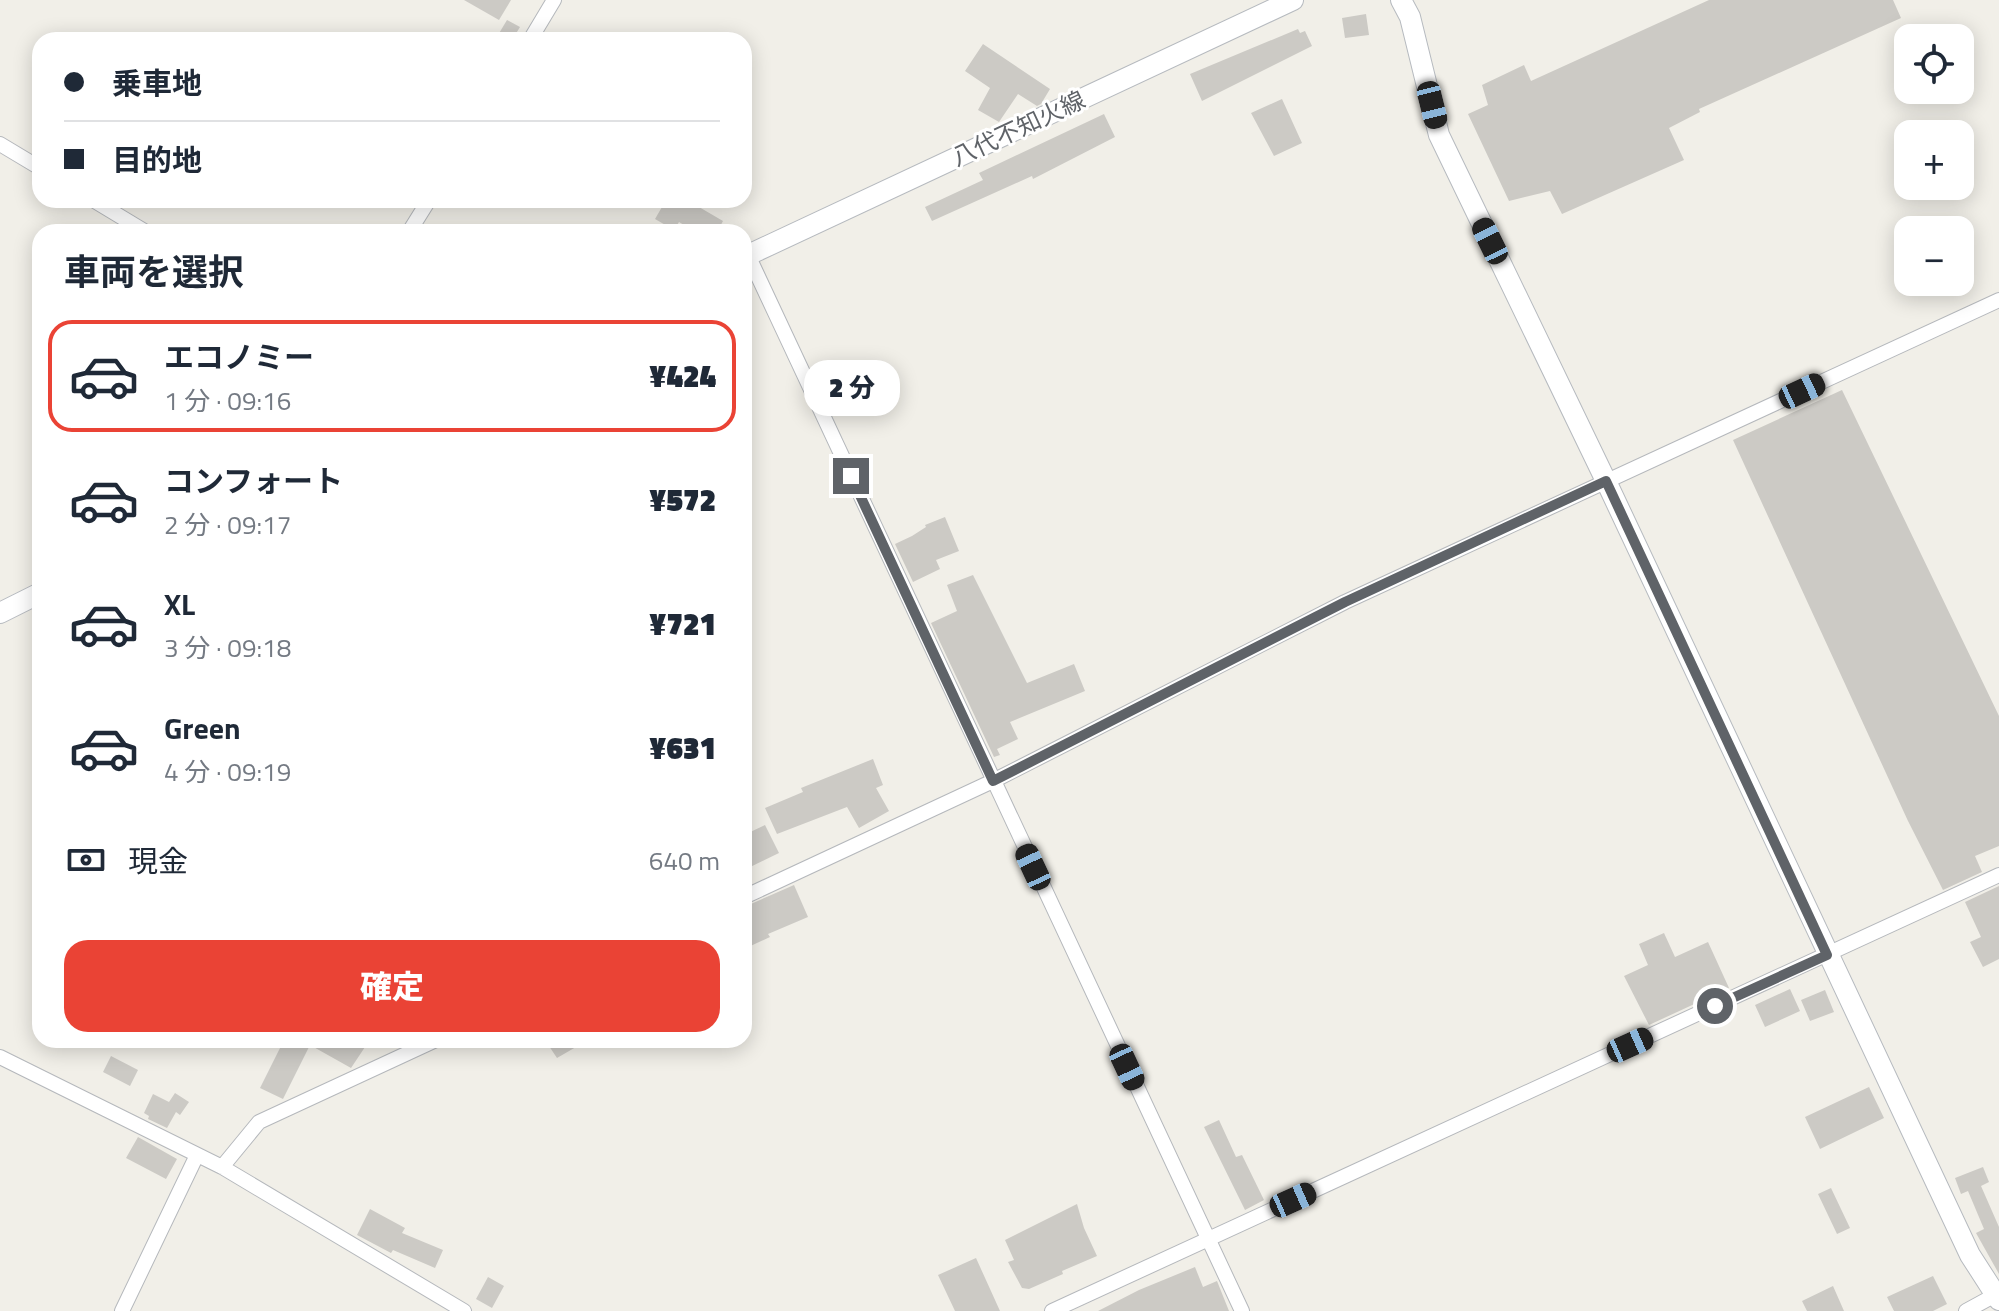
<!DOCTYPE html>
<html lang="ja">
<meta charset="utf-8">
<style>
body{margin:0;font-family:"Titillium Web","Noto Sans JP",sans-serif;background:#f6f6f7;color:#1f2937;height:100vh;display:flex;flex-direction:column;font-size:30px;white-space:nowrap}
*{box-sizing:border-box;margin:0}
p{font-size:26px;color:#747a83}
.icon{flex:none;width:44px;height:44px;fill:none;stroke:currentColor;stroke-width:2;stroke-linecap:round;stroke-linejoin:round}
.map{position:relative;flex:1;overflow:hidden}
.panel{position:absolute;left:32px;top:224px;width:720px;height:824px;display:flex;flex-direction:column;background:#fff;border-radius:24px;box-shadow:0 4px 20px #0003}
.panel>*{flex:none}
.top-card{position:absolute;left:32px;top:32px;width:720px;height:176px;border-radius:24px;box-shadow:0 4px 20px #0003;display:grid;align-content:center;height:176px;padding:0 32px;background:#fff}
.fabs{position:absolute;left:1894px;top:24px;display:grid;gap:16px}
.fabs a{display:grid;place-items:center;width:80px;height:80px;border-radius:16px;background:#fff;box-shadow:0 4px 20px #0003;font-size:40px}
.end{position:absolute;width:36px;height:36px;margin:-18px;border:10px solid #5f6368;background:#fff;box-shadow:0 0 0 4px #fff}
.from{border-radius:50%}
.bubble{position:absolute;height:56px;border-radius:24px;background:#fff;box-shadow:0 4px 20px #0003;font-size:26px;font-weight:800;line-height:56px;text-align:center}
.car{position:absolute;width:24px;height:48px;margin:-24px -12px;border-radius:10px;box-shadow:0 0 6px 2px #0007;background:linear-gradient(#222 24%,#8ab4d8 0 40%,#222 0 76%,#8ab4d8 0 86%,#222 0)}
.top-card b{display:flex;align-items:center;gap:28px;height:76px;font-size:30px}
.top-card b+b{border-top:2px solid #e0e1e3}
.top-card i{width:20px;height:20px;background:#1f2937}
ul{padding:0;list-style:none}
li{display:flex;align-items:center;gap:24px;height:112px;margin:0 16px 12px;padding:0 16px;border:4px solid transparent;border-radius:24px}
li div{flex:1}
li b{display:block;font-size:30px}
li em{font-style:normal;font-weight:800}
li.active{border-color:#ea4335}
li>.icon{width:72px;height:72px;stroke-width:1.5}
h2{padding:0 32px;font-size:36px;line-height:96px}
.pay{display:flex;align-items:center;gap:20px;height:88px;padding:0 32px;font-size:30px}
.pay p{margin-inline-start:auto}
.action{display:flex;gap:16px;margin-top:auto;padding:16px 32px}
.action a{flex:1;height:92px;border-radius:24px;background:#ea4335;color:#fff;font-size:32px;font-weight:800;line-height:92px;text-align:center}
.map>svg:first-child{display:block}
.building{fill:#cccac5}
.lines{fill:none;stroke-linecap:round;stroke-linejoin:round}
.minor-casing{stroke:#b5b8bc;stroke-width:16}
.secondary-casing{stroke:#b6babf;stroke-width:22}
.minor{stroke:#fff;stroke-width:14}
.secondary{stroke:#fff;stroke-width:20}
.route{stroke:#5f6368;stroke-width:10}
.labels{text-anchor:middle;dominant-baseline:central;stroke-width:6;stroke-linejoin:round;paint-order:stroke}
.street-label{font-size:24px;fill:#5f6368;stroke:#fff}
</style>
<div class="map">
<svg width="1999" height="1311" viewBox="0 0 1999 1311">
<rect width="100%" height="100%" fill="#f1efe8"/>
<path class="building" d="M464,0h47l-12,20z
M1709,0h184l8,18 -202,91 1,3 -31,16 15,32 -122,54 -12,-23 -41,10 -41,-87 20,-9 -6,-20 42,-20 7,16z
M1366,14l3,21 -24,3 -3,-20z
M507,20l13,7 -8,13h-17z
M1298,29l2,4 5,-2 7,15 -110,55 -12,-27z
M983,44l67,45 -9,15 -4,2 -19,-12 -19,28 -21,-12 12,-22 -25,-17z
M1282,99l20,44 -28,13 -23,-43z
M1104,114l11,23 -82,42 -1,-3 -100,45 -7,-14 58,-27 -4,-7z
M666,200h21l36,21 -6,11h-21l-17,-10 -5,8 -19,-11z
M1842,390l157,326v130l-24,10 7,16 -39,18 -35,-69 -175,-381z
M945,517l14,34 -23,9 4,9 -27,13 -18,-38 17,-8 14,-9 -1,-2z
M973,575l54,108 47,-19 11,27 -75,31 8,17 -21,10 3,6 -6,2 -63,-134 26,-12 -10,-26z
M873,759l10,26 -7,3 13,23 -30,17 -12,-21 -70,27 -12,-26 38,-16 -2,-4z
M765,825l14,28 -35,17v-35z
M794,885l14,32 -40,17 2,3 -26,12v-42z
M1999,886v73l-16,8 -13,-25 11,-5 -16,-35z
M1664,933l11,24 33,-15 21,46 -80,37 -25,-49 24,-11 -9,-21z
M1790,989l10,22 -35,16 -10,-22z
M1825,990l9,22 -24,9 -9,-21z
M284,1040h69l12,7 -14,21 -41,-23 -27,54 -23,-11z
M545,1040h43l-31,18z
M111,1056l27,14 -8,16 -27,-14z
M1869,1087l15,31 -64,31 -15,-32z
M175,1093l14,9 -9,13 -4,-3 -9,16 -19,-9 1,-3 -5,-3 9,-19 16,8z
M1219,1120l17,37 6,-2 22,45 -19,10 -41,-83z
M138,1137l39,22 -11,20 -40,-21z
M1983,1167l6,15 -8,4 18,41v47l-23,-41 8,-4 -16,-38 -7,3 -6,-16z
M1831,1188l19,40 -13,6 -19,-40z
M1077,1204l7,24 13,28 -35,15 1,3 -34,15 -7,-1 -14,-26 6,-2 -9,-20z
M370,1209l35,19 -3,5 41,17 -8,18 -42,-18 -2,3 -34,-18z
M976,1258l24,53h-45l-17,-36z
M1195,1267l8,20 14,-6 12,30h-131l41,-21z
M1933,1276l14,28 -14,7h-39l-7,-14z
M488,1277l16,9 -12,22 -16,-9z
M1833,1286l11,25h-37l-5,-10z"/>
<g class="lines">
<defs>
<path id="minor" d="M530,40l24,-40
M0,144l40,24
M93,200l53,32
M409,232l20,-32
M748,255l494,1056
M744,897l249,-116 352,-179 654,-302
M0,1057l222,110 242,144
M222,1167l37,-45 177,-82
M122,1311l75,-156
M1052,1311l947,-436
M1966,1311l33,-18"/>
<path id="secondary" d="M1401,0l9,17 29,118 167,346 364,774 29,45
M744,257l549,-257
M0,613l40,-20"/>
</defs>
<use href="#minor" class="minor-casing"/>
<use href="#secondary" class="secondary-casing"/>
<use href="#minor" class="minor"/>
<use href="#secondary" class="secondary"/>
</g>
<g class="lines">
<path class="route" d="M851,476l142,305 352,-179 261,-121 221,474 -112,51"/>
</g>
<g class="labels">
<g class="street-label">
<text transform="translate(1018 128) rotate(-25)">八代不知火線</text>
</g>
</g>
</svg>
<div class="fabs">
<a><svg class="icon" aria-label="locate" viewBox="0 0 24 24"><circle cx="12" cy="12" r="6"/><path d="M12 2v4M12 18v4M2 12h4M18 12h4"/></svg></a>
<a>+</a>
<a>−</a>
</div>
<i class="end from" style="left:1715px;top:1006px"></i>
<i class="end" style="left:851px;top:476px"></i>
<div class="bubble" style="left:804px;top:360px;width:96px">2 分</div>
<i class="car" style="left:1432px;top:105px;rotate:166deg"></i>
<i class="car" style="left:1490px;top:241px;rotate:334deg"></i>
<i class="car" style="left:1802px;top:391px;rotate:65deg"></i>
<i class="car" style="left:1033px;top:867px;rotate:335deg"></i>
<i class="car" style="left:1630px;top:1045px;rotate:66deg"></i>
<i class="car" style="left:1127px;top:1067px;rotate:155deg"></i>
<i class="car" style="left:1293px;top:1200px;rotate:66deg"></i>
<div class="top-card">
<b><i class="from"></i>乗車地</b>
<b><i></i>目的地</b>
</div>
<section class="panel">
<h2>車両を選択</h2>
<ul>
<li class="active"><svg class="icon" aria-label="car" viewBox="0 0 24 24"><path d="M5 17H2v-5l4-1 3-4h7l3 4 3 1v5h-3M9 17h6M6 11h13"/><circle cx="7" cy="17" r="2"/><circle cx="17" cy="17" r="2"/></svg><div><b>エコノミー</b><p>1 分 · 09:16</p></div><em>¥424</em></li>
<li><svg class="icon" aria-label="car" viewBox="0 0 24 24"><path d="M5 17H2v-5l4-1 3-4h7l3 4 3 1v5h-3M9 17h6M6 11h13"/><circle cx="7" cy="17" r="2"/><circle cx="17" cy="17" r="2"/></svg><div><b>コンフォート</b><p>2 分 · 09:17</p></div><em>¥572</em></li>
<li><svg class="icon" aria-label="car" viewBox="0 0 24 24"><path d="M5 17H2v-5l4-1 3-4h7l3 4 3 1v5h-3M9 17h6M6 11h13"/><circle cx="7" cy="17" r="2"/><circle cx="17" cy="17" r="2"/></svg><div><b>XL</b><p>3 分 · 09:18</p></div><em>¥721</em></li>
<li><svg class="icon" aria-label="car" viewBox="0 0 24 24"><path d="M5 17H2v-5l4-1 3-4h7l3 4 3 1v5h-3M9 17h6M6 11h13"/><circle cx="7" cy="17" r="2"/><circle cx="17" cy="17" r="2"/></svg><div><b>Green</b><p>4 分 · 09:19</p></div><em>¥631</em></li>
</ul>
<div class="pay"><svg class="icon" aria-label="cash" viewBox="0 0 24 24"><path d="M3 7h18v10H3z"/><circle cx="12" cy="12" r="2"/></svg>現金<p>640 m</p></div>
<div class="action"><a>確定</a></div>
</section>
</div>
